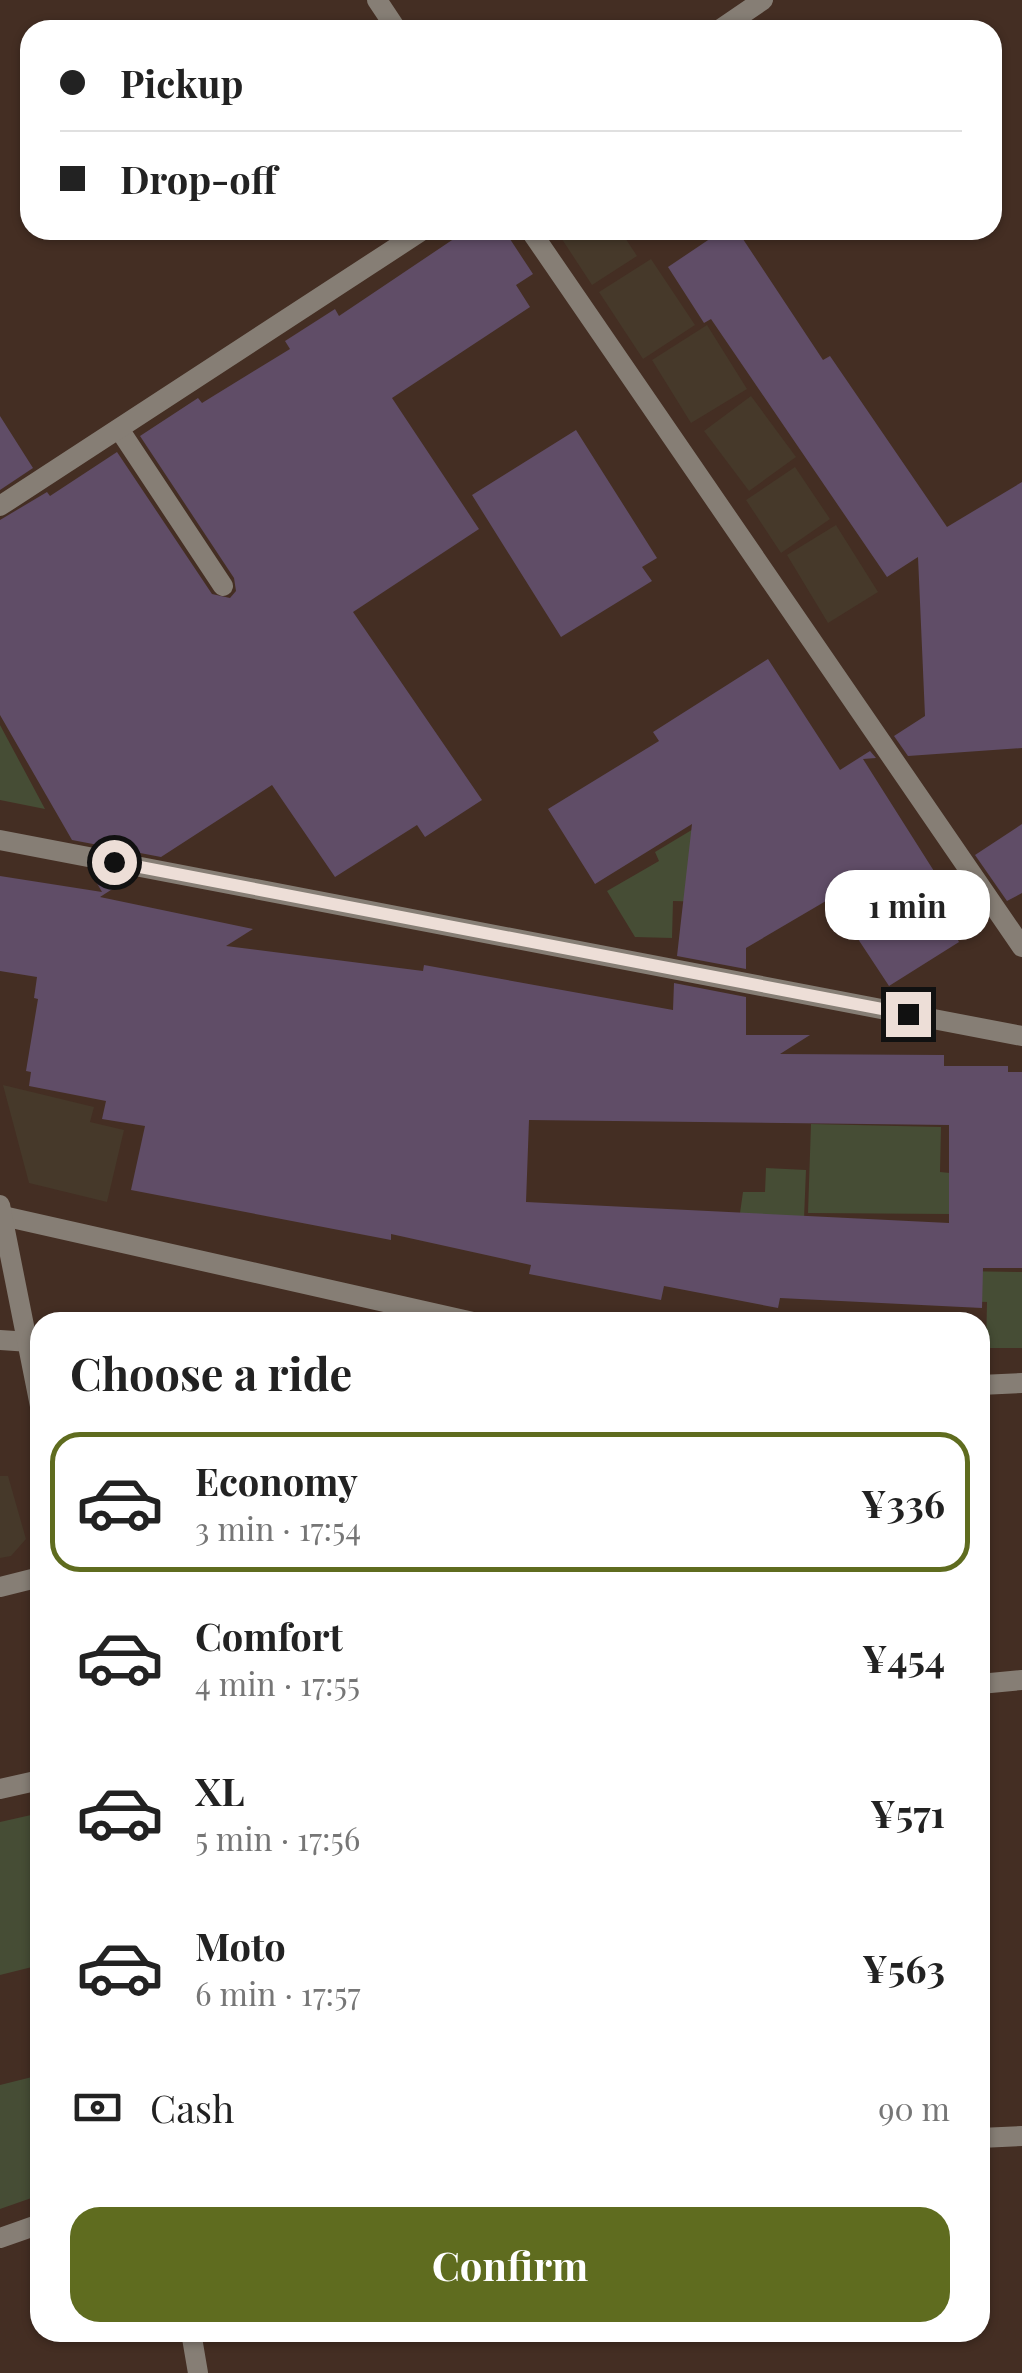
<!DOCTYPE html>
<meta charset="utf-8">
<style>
body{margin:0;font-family:"Playfair Display",serif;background:#f6f6f6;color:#222;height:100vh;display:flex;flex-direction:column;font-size:38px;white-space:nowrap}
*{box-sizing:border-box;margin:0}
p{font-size:32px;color:#767676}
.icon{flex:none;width:55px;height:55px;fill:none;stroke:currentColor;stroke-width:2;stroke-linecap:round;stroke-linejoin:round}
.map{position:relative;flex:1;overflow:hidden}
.panel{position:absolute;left:30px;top:1312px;width:960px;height:1030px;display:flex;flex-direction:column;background:#fff;border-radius:30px;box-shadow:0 2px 8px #0004}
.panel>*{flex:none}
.banner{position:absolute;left:20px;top:20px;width:982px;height:220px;border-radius:30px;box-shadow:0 2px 8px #0004;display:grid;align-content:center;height:220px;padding:0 40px;background:#fff}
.end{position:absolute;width:45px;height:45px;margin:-22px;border:12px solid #edded7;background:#111;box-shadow:0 0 0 5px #111}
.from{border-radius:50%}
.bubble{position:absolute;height:70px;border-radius:30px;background:#fff;box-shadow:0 2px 8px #0004;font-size:32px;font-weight:700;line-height:70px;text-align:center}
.banner b{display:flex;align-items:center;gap:35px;height:95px;font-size:38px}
.banner b+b{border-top:2px solid #e0e0e0}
.banner i{width:25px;height:25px;background:#222}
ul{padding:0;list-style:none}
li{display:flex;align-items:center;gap:30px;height:140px;margin:0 20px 15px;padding:0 20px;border:5px solid transparent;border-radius:30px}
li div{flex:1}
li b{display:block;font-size:38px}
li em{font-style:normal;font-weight:700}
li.current{border-color:#5f6c1f}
li>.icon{width:90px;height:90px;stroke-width:1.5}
h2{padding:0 40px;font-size:45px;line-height:120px}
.pay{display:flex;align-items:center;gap:25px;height:110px;padding:0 40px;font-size:38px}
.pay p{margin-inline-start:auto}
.action{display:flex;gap:20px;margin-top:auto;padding:20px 40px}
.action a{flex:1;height:115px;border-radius:30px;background:#5f6c1f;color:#fff;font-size:40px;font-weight:700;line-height:115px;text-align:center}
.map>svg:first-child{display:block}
.industrial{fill:#46392a}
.green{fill:#464d35}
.building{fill:#604d67;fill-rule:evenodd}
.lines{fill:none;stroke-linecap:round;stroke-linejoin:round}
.service{stroke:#867e75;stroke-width:20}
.minor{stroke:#867e75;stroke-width:20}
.tertiary{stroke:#867e75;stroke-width:20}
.route{stroke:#edded7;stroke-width:12}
</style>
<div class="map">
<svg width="1022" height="2373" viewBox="0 0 1022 2373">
<rect width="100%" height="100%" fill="#442e23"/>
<path class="industrial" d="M556,230h64l17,26 -45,29z
M651,259l44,66 -52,34 -44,-67z
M707,325l40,64 -56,34 -39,-63z
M751,396l45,61 -47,34 -45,-60z
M795,467l35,52 -49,34 -35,-53z
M836,525l42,67 -50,31 -41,-68z
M3,1085l91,22 -4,15 34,8 -17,72 -78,-19z
M0,1476h8l18,63 -15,17 -11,2z"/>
<path class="green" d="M0,725l45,84 -45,-9z
M695,828l15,74 -37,-1 -1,37 -37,-1 -28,-46 52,-30 -4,-9z
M811,1124l130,3 -1,45 10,1 -1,41 -141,-1z
M766,1168l40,2 -3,73 -65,-16 5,-35h22z
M957,1271l65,1v76h-36l1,-46 -30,-1z
M40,1813v152l-40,10v-153z
M32,2077l8,29v89l-40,14v-124z"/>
<path class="building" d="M467,230h37l29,44 -17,11 14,22 -138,91 87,131 -126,83 129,188 -57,37 -8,-12 -82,52 -63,-92 -111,72 -89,-17 -72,-125v-195l47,-28 3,4 67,-44 95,142 18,4 6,-7 -2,-13 -94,-142 58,-38 4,5 88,-54 -5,-8 50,-32 4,7z
M723,230h14l86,130 7,-4 117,171 75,-45v266l-114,8 -14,-20 31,-20 -7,-159 -31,20 -176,-258 -7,4 -36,-56z
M0,416l33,52 -33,22z
M576,430l81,128 -15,9 10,14 -91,56 -89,-142z
M768,659l72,111 30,-19 6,7 -13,1 76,120 13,-9 32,45 -30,17 5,10 -70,44 -58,-88 -85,50v21l-69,-13 15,-132 -97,60 -47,-75 111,-68 -6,-9z
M1022,824v69l-15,8 -32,-46z
M90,871l38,8 -28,18 153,32 -27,17 197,25 1,-6 249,45 1,-27 72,14v38h64l-30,19 164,1v11h64v6h14v196h-39l-1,40 -202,-10 -2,10 -114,-22 -3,14 -132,-26 2,-9 -140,-31v6l-260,-50 14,-64 -43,-7 4,-18 -77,-15 2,-14 -5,-1 12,-72 -4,-1 3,-21 -37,-6v-95l102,16zM529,1120l420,5v98l-423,-21z"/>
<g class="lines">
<path class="service" d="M377,0l20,30
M119,429l104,157
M0,1340l30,2"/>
<path class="minor" d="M719,30l44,-30
M530,230l492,717
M0,506l423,-276
M3,1216l470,106
M980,1385l42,-2
M0,1587l40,-10
M980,1684l42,-4
M0,1789l40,-9
M980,2138l42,-2
M0,2238l40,-14"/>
<path class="tertiary" d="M0,840l1022,196
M0,1205l40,201
M191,2332l7,41"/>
</g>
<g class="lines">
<path class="route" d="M114,862l794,152"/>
</g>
</svg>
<i class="end from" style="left:114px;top:862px"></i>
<i class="end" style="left:908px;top:1014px"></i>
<div class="bubble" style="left:825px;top:870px;width:165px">1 min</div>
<div class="banner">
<b><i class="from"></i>Pickup</b>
<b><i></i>Drop-off</b>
</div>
<section class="panel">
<h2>Choose a ride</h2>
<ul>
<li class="current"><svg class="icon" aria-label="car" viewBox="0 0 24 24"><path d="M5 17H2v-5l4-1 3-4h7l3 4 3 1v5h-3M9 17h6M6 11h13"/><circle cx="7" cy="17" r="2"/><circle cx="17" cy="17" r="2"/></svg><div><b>Economy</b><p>3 min · 17:54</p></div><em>¥336</em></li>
<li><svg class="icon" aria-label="car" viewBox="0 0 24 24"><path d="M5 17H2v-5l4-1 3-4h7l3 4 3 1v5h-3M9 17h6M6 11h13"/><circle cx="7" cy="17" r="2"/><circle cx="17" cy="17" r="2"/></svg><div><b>Comfort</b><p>4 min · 17:55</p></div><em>¥454</em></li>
<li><svg class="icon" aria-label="car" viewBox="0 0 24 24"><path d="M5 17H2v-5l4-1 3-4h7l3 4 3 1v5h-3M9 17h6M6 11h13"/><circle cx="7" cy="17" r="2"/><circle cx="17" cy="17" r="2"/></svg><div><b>XL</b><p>5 min · 17:56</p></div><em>¥571</em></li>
<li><svg class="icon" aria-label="car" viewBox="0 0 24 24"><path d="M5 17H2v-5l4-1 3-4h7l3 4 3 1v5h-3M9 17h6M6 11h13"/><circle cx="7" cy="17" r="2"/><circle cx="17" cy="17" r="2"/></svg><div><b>Moto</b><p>6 min · 17:57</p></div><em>¥563</em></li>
</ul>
<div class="pay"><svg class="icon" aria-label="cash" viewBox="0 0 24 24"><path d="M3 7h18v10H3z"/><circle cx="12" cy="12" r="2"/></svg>Cash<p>90 m</p></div>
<div class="action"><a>Confirm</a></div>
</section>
</div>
